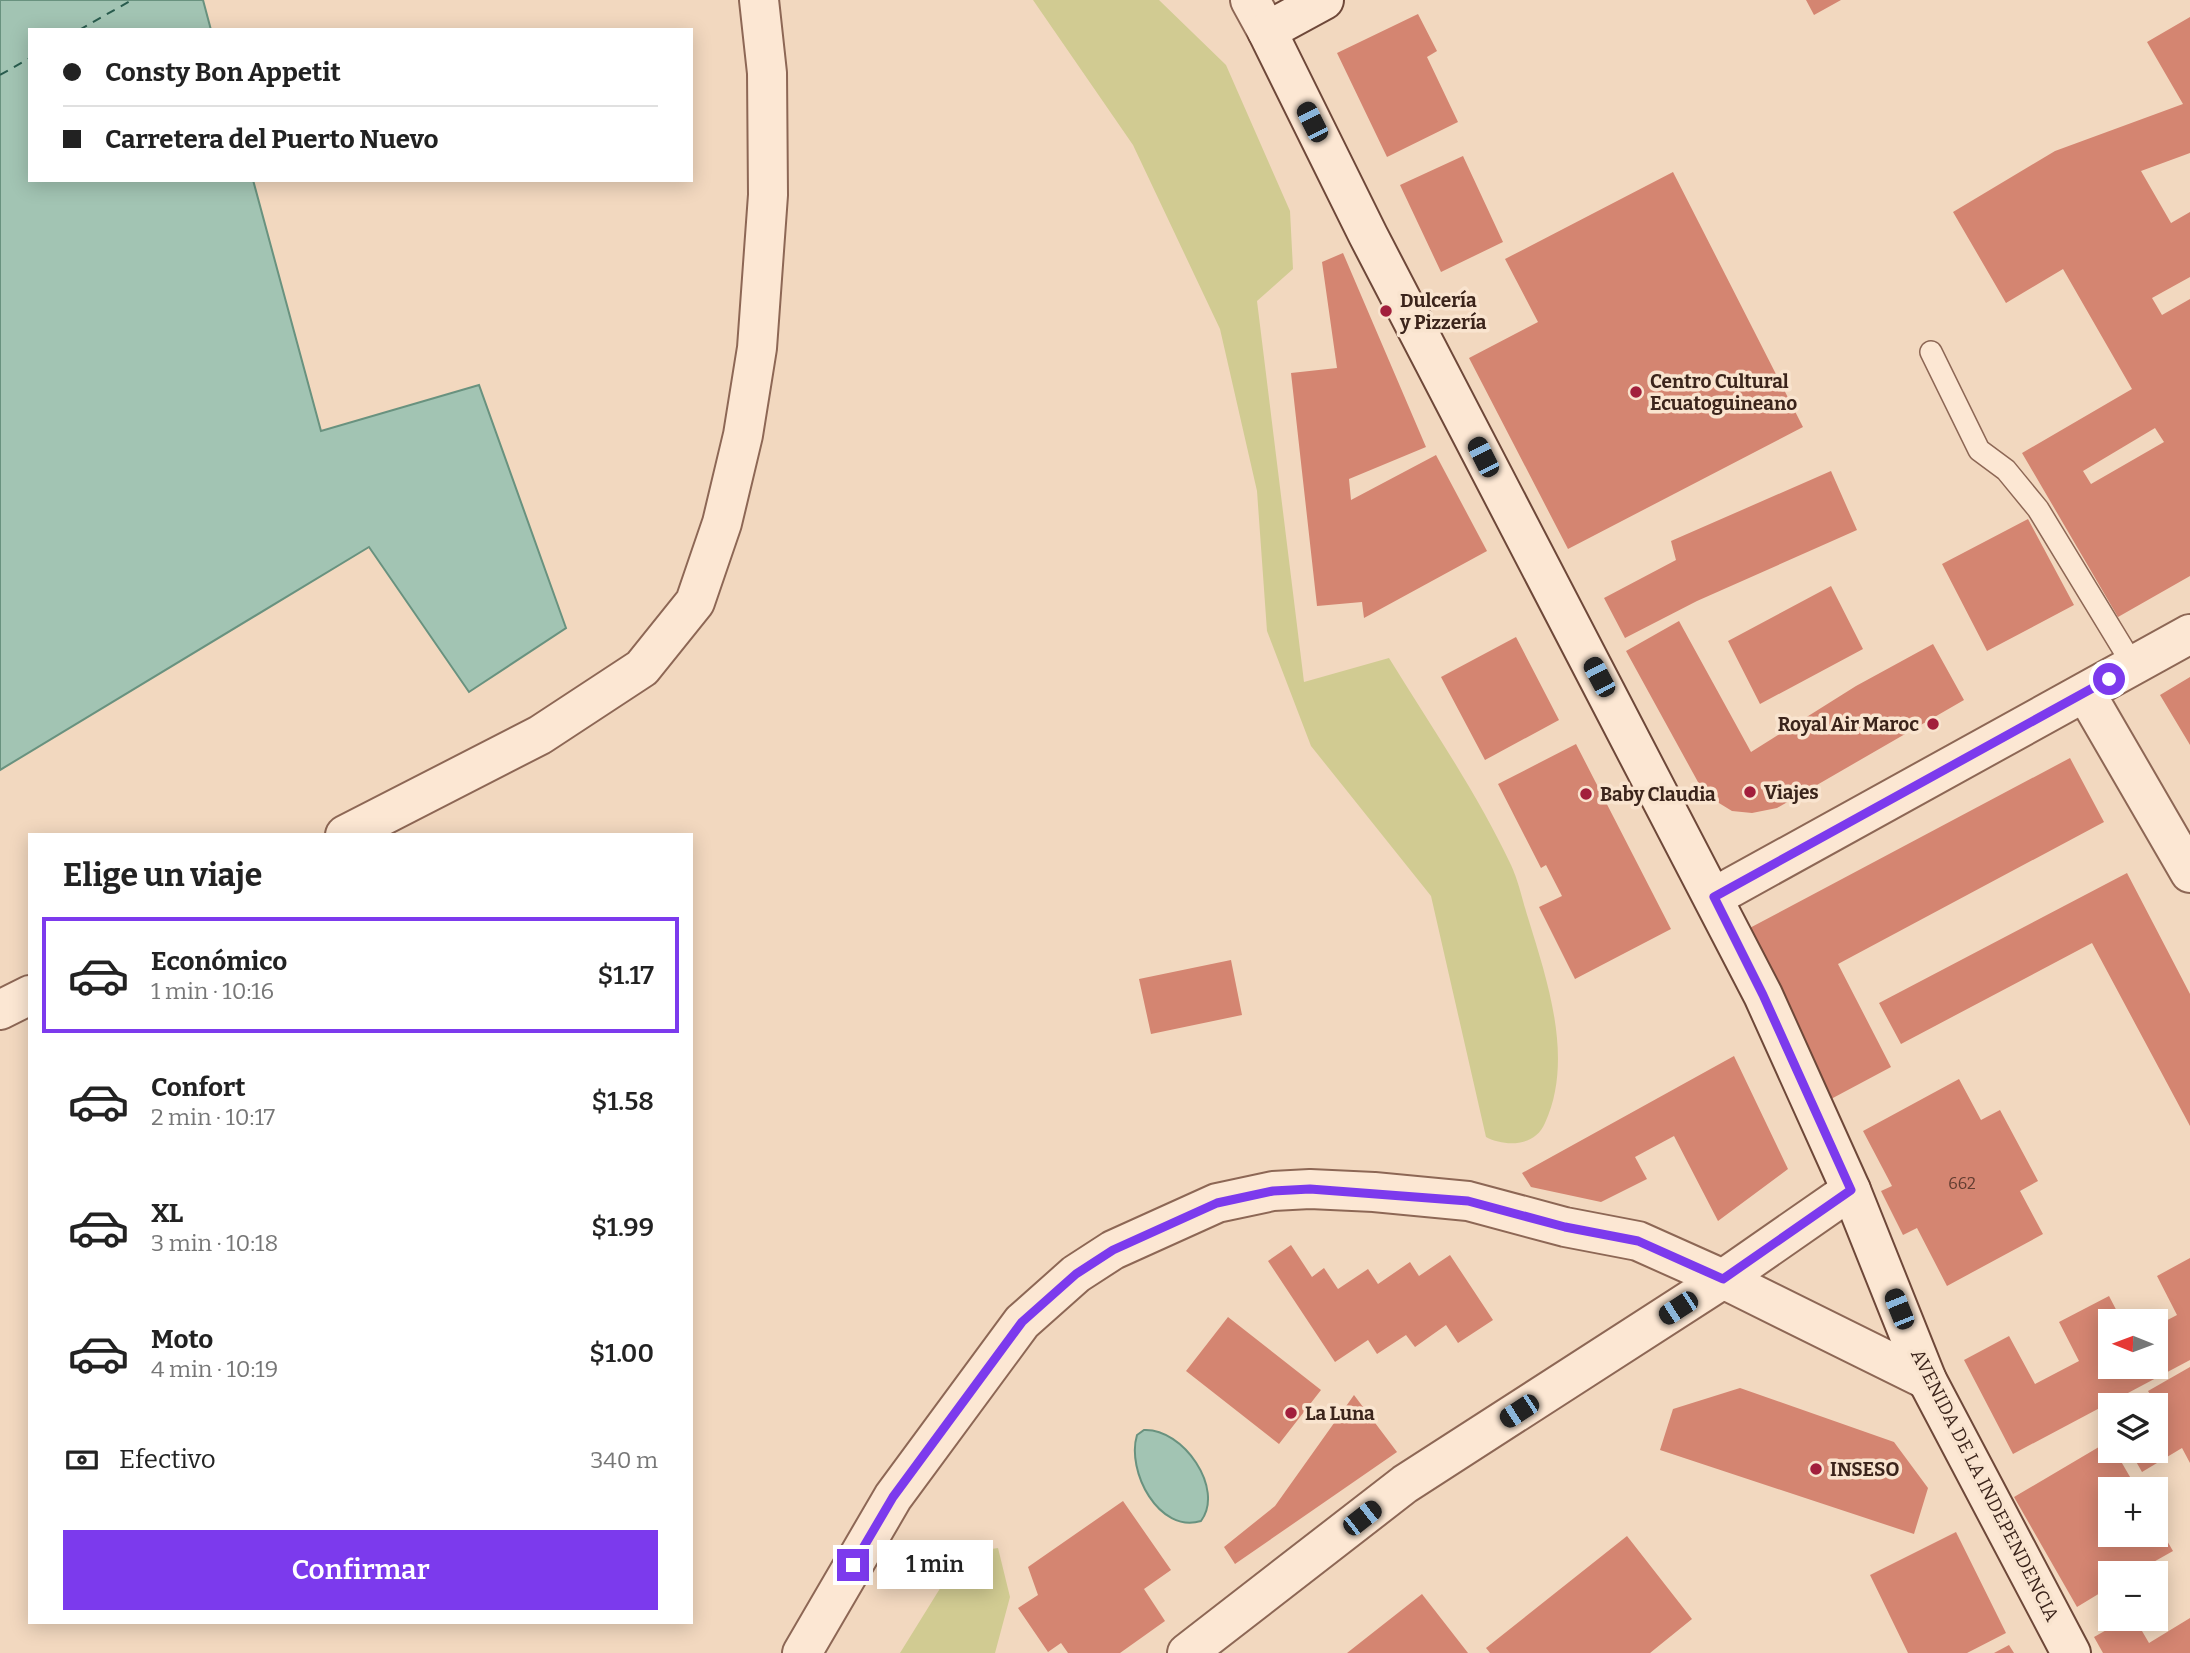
<!DOCTYPE html>
<html lang="es">
<meta charset="utf-8">
<style>
body{margin:0;font-family:Bitter,serif;background:#f2f2f2;color:#222;height:100vh;display:flex;flex-direction:column;font-size:26px;white-space:nowrap}
*{box-sizing:border-box;margin:0}
p{font-size:23px;color:#767676}
.icon{flex:none;width:38px;height:38px;fill:none;stroke:currentColor;stroke-width:2;stroke-linecap:round;stroke-linejoin:round}
.map{position:relative;flex:1;overflow:hidden}
.side{position:absolute;left:28px;top:833px;width:665px;height:791px;display:flex;flex-direction:column;background:#fff;border-radius:0px;box-shadow:0 4px 18px #0003}
.side>*{flex:none}
.guide{position:absolute;left:28px;top:28px;width:665px;height:154px;border-radius:0px;box-shadow:0 4px 18px #0003;display:grid;align-content:center;height:154px;padding:0 35px;background:#fff}
.needle{width:46px;rotate:271deg}
.tools{position:absolute;left:2098px;top:1309px;display:grid;gap:14px}
.tools a{display:grid;place-items:center;width:70px;height:70px;border-radius:0px;background:#fff;box-shadow:0 4px 18px #0003;font-size:35px}
.end{position:absolute;width:32px;height:32px;margin:-16px;border:9px solid #7c3aed;background:#fff;box-shadow:0 0 0 4px #fff}
.from{border-radius:50%}
.bubble{position:absolute;height:49px;border-radius:0px;background:#fff;box-shadow:0 4px 18px #0003;font-size:23px;font-weight:600;line-height:49px;text-align:center}
.car{position:absolute;width:21px;height:42px;margin:-21px -10px;border-radius:9px;box-shadow:0 0 5px 2px #0007;background:linear-gradient(#222 24%,#8ab4d8 0 40%,#222 0 76%,#8ab4d8 0 86%,#222 0)}
.guide b{display:flex;align-items:center;gap:24px;height:66px;font-size:26px}
.guide b+b{border-top:2px solid #e0e0e0}
.guide i{width:18px;height:18px;background:#222}
ul{padding:0;list-style:none}
li{display:flex;align-items:center;gap:21px;height:116px;margin:0 14px 10px;padding:0 21px;border:4px solid transparent;border-radius:0px}
li div{flex:1}
li b{display:block;font-size:26px}
li em{font-style:normal;font-weight:600}
li.selected{border-color:#7c3aed}
li>.icon{width:63px;height:63px;stroke-width:1.5}
h2{padding:0 35px;font-size:32px;line-height:84px}
.pay{display:flex;align-items:center;gap:18px;height:77px;padding:0 35px;font-size:26px}
.pay p{margin-inline-start:auto}
.cta{display:flex;gap:14px;margin-top:auto;padding:14px 35px}
.cta a{flex:1;height:80px;border-radius:0px;background:#7c3aed;color:#fff;font-size:28px;font-weight:600;line-height:80px;text-align:center}
.map>svg:first-child{display:block}
.green{fill:#d1cb92}
.water{fill:#a2c4b3;stroke:#69927f;stroke-width:2}
.lines{fill:none;stroke-linecap:round;stroke-linejoin:round}
.ferry{stroke:#295c4e;stroke-width:2;stroke-dasharray:9 7;stroke-linecap:butt}
.building{fill:#d48571;fill-rule:evenodd}
.lane-casing{stroke:#8d6755;stroke-width:24}
.street-casing{stroke:#8d6755;stroke-width:42}
.secondary-casing{stroke:#6e4839;stroke-width:42}
.lane{stroke:#fce7d3;stroke-width:21}
.street{stroke:#fce7d3;stroke-width:38}
.secondary{stroke:#fce7d3;stroke-width:38}
.route{stroke:#7c3aed;stroke-width:9}
.poi-dot{fill:#a21f3c;stroke:#f9e4cf;stroke-width:2.5}
.labels{text-anchor:middle;dominant-baseline:central;stroke-width:7;stroke-linejoin:round;paint-order:stroke}
.number-label{font-size:16px;fill:#613c30}
.poi-label{font-size:19px;font-weight:bold;fill:#3b241b;stroke:#f9e4cf;text-anchor:start}
.street-label{font-size:19px;fill:#3b241b;stroke:#f9e4cf}
</style>
<div class="map">
<svg width="2190" height="1653" viewBox="0 0 2190 1653">
<rect width="100%" height="100%" fill="#f2d8bf"/>
<path class="green" d="M1033,0h126l67,65 64,146 3,58 -36,32 47,381 85,-24c42,68 88,135 122,207 8,17 12,38 18,56 19,62 45,139 16,202 -10,24 -40,24 -59,14l-55,-241 -120,-150 -44,-115 -10,-140 -37,-162 -87,-184z
M998,1548l12,49 -15,56h-95l57,-92 14,-9z"/>
<path class="water" d="M0,0h203l8,30h-181v150h223l68,251 158,-46 87,243 -97,64 -100,-145 -369,223z
M1144,1430c39,-2 81,59 57,91 -42,13 -75,-50 -64,-86z"/>
<g class="lines">
<path class="ferry" d="M79,30l53,-30
M0,75l30,-17"/>
</g>
<path class="building" d="M1806,0h35l-27,15z
M1418,14l19,37 -10,6 31,65 -71,35 -50,-104z
M2190,17v136l-49,18 30,52 19,-11v65l-38,21 10,17 28,-16v277l-72,41 -96,-164 110,-64 -69,-120 -57,34 -53,-91 102,-61 128,-47 -36,-62zM2155,428l9,14 -73,42 -8,-13z
M1463,156l40,86 -62,30 -41,-87z
M1673,172l130,255 -235,122 -99,-191 69,-36 -33,-63z
M1343,253l83,194 -77,32 2,21 85,-45 51,96 -123,67 -2,-16 -45,4 -26,-233 46,-5 -15,-106z
M1831,471l26,59 -160,71 -72,37 -21,-40 72,-38 -5,-19z
M2028,519l46,86 -87,46 -45,-87z
M1831,586l32,63 -103,55 -32,-63z
M1679,621l72,131 105,-66 77,-42 31,56 -187,108 -25,5 -20,-2 -18,-11 -16,-18 -72,-131z
M1516,637l43,83 -74,40 -44,-83z
M2190,677v68l-30,-50z
M1576,744l95,185 -96,50 -36,-72 23,-11 -16,-31 -5,3 -43,-84z
M2070,758l34,64 -266,142 53,103 -60,32 -87,-168z
M2127,873l63,121v132l-98,-183 -191,101 -22,-41z
M1231,960l11,55 -91,19 -12,-55z
M1734,1056l54,113 -70,52 -44,-85 -39,21 12,22 -46,23 -70,-15 -9,-14z
M1959,1079l22,41 19,-10 38,71 -18,10 23,43 -96,52 -30,-58 -14,7 -22,-44 11,-5 -29,-55z
M1291,1245l21,32 12,-9 14,21 30,-20 10,15 32,-22 9,14 31,-21 43,65 -35,23 -12,-18 -31,22 -9,-12 -29,19 -9,-14 -33,22 -67,-101z
M2190,1258v102l-177,94 -49,-94 45,-24 26,48 44,-23 -20,-39 50,-26 13,25h-12v46h46v-41l21,-11 -20,-39z
M1228,1317l93,73 -42,54 -93,-73z
M2190,1367v96l-8,-15 -40,24 -12,-21h26v-46h-8l6,-4 -6,-10z
M1740,1388l154,54 34,46 -14,46 -254,-84 13,-41z
M1354,1395l43,57 -162,112 -11,-17 51,-41z
M2109,1441l1,10h5l22,38h-27v46h46v-13l17,29 -39,22h-24v14l-33,20 -63,-110z
M1123,1501l48,69 -27,19 21,32 -45,32h-52l-7,-10 -13,9 -30,-44 20,-13 -10,-28z
M1956,1532l50,101 -39,20h-59l-38,-78z
M1627,1536l65,83 -42,34h-160l-4,-5z
M1422,1594l46,59h-121z
M2190,1618v35h-87l-9,-16 32,-18h9l14,24z
M2009,1645l5,8h-20z"/>
<g class="lines">
<defs>
<path id="lane" d="M1931,352l48,98 27,20 32,39 95,156"/>
<path id="street" d="M1250,0l17,31
M2085,692l105,181
M345,835l195,-100 102,-67 53,-66 27,-79 21,-88 14,-87 11,-153 -1,-122 -8,-73
M1714,897l476,-263
M0,1010l30,-15
M802,1653l91,-156 129,-175 54,-48 37,-24 104,-47 56,-12 37,-2 64,3 94,9 97,26 73,14 85,38 204,101
M1187,1653l218,-169 318,-205 128,-89"/>
<path id="secondary" d="M1324,0l-57,31 101,204 395,760 88,195 76,190 144,273"/>
</defs>
<use href="#lane" class="lane-casing"/>
<use href="#street" class="street-casing"/>
<use href="#secondary" class="secondary-casing"/>
<use href="#lane" class="lane"/>
<use href="#street" class="street"/>
<use href="#secondary" class="secondary"/>
</g>
<g class="lines">
<path class="route" d="M853,1565l40,-68 129,-175 54,-48 37,-24 104,-47 56,-12 37,-2 158,12 97,26 73,14 85,38 128,-89 -88,-195 -49,-98 395,-218"/>
</g>
<g class="poi-dot">
<circle cx="1386" cy="311" r="7"/>
<circle cx="1636" cy="392" r="7"/>
<circle cx="1933" cy="724" r="7"/>
<circle cx="1750" cy="792" r="7"/>
<circle cx="1586" cy="794" r="7"/>
<circle cx="1291" cy="1413" r="7"/>
<circle cx="1816" cy="1469" r="7"/>
</g>
<g class="labels">
<g class="number-label">
<text x="1962" y="1183">662</text>
</g>
<g class="poi-label">
<text x="1400" y="300">Dulcería<tspan x="1400" dy="22">y Pizzería</tspan></text>
<text x="1650" y="381">Centro Cultural<tspan x="1650" dy="22">Ecuatoguineano</tspan></text>
<text x="1919" y="724" text-anchor="end">Royal Air Maroc</text>
<text x="1764" y="792">Viajes</text>
<text x="1600" y="794">Baby Claudia</text>
<text x="1305" y="1413">La Luna</text>
<text x="1830" y="1469">INSESO</text>
</g>
<g class="street-label">
<text transform="translate(1985 1485) rotate(63)">AVENIDA DE LA INDEPENDENCIA</text>
</g>
</g>
</svg>
<div class="tools">
<a><svg class="needle" viewBox="-14 -14 28 28"><path d="M0-13l5 13h-10z" fill="#e53935"/><path d="M0 13l5-13h-10z" fill="#767676"/></svg></a>
<a><svg class="icon" aria-label="layers" viewBox="0 0 24 24"><path d="M12 4l9 5-9 5-9-5zM3 14l9 5 9-5"/></svg></a>
<a>+</a>
<a>−</a>
</div>
<i class="end from" style="left:2109px;top:679px"></i>
<i class="end" style="left:853px;top:1565px"></i>
<div class="bubble" style="left:877px;top:1540px;width:116px">1 min</div>
<i class="car" style="left:1312px;top:122px;rotate:333deg"></i>
<i class="car" style="left:1483px;top:457px;rotate:333deg"></i>
<i class="car" style="left:1599px;top:677px;rotate:332deg"></i>
<i class="car" style="left:1678px;top:1308px;rotate:237deg"></i>
<i class="car" style="left:1899px;top:1309px;rotate:338deg"></i>
<i class="car" style="left:1519px;top:1411px;rotate:237deg"></i>
<i class="car" style="left:1362px;top:1518px;rotate:52deg"></i>
<div class="guide">
<b><i class="from"></i>Consty Bon Appetit</b>
<b><i></i>Carretera del Puerto Nuevo</b>
</div>
<section class="side">
<h2>Elige un viaje</h2>
<ul>
<li class="selected"><svg class="icon" aria-label="car" viewBox="0 0 24 24"><path d="M5 17H2v-5l4-1 3-4h7l3 4 3 1v5h-3M9 17h6M6 11h13"/><circle cx="7" cy="17" r="2"/><circle cx="17" cy="17" r="2"/></svg><div><b>Económico</b><p>1 min · 10:16</p></div><em>$1.17</em></li>
<li><svg class="icon" aria-label="car" viewBox="0 0 24 24"><path d="M5 17H2v-5l4-1 3-4h7l3 4 3 1v5h-3M9 17h6M6 11h13"/><circle cx="7" cy="17" r="2"/><circle cx="17" cy="17" r="2"/></svg><div><b>Confort</b><p>2 min · 10:17</p></div><em>$1.58</em></li>
<li><svg class="icon" aria-label="car" viewBox="0 0 24 24"><path d="M5 17H2v-5l4-1 3-4h7l3 4 3 1v5h-3M9 17h6M6 11h13"/><circle cx="7" cy="17" r="2"/><circle cx="17" cy="17" r="2"/></svg><div><b>XL</b><p>3 min · 10:18</p></div><em>$1.99</em></li>
<li><svg class="icon" aria-label="car" viewBox="0 0 24 24"><path d="M5 17H2v-5l4-1 3-4h7l3 4 3 1v5h-3M9 17h6M6 11h13"/><circle cx="7" cy="17" r="2"/><circle cx="17" cy="17" r="2"/></svg><div><b>Moto</b><p>4 min · 10:19</p></div><em>$1.00</em></li>
</ul>
<div class="pay"><svg class="icon" aria-label="cash" viewBox="0 0 24 24"><path d="M3 7h18v10H3z"/><circle cx="12" cy="12" r="2"/></svg>Efectivo<p>340 m</p></div>
<div class="cta"><a>Confirmar</a></div>
</section>
</div>
